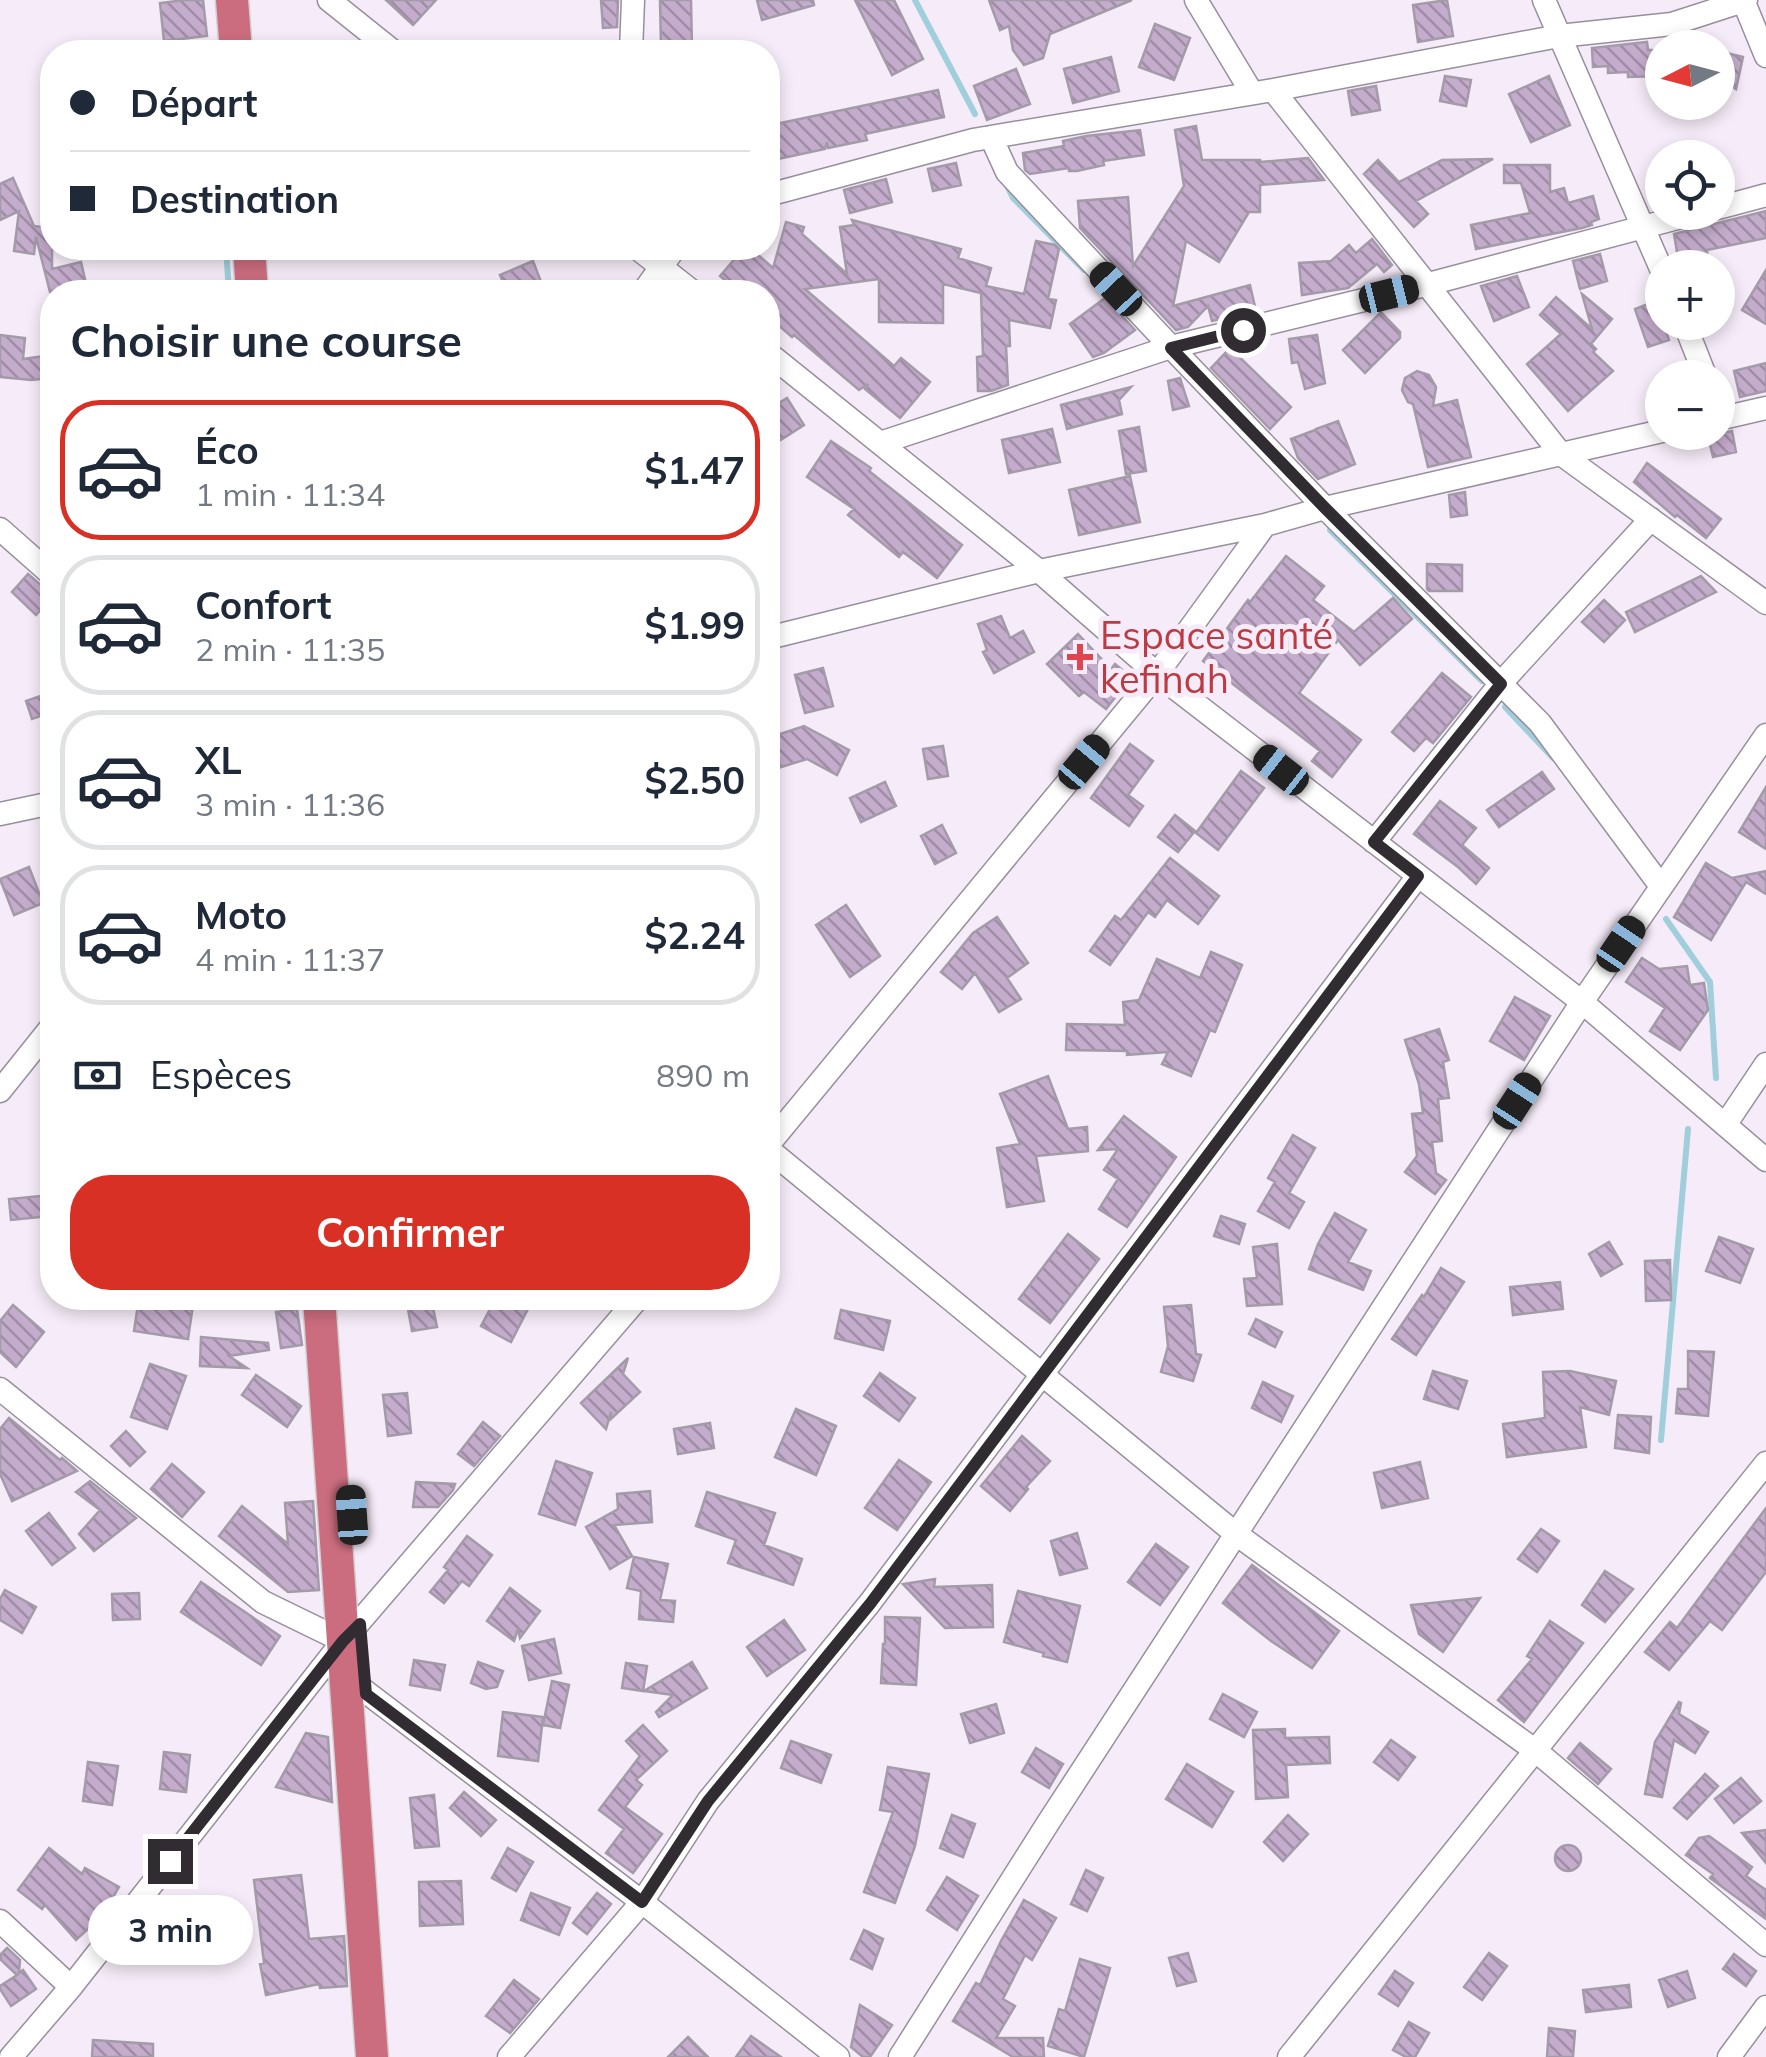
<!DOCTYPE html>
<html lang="fr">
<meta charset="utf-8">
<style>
body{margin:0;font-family:Mulish,sans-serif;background:#f6f6f7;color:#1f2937;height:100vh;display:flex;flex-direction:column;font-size:38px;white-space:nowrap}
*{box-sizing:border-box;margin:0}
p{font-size:32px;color:#747a83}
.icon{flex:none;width:55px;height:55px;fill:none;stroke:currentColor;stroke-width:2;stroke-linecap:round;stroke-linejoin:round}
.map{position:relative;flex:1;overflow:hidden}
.sheet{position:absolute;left:40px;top:280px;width:740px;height:1030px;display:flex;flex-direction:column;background:#fff;border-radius:40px;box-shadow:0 5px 15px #0003}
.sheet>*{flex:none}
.banner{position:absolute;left:40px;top:40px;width:740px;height:220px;border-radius:40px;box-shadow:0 5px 15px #0003;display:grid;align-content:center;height:220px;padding:0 30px;background:#fff}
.needle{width:65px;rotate:264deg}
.tools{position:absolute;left:1645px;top:30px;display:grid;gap:20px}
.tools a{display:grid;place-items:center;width:90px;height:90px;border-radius:50%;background:#fff;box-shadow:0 5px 15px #0003;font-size:50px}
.end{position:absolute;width:45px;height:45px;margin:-22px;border:12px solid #302c32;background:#fff;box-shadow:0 0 0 5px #fff}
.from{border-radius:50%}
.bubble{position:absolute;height:70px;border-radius:35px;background:#fff;box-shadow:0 5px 15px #0003;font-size:32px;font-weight:700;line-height:70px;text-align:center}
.car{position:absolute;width:30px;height:60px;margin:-30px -15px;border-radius:12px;box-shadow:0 0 8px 2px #0007;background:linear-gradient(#222 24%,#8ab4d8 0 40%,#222 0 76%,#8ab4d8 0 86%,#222 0)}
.banner b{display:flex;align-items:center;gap:35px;height:95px;font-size:38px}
.banner b+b{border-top:2px solid #e0e1e3}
.banner i{width:25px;height:25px;background:#1f2937}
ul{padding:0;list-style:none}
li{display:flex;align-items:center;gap:30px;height:140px;margin:0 20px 15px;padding:0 10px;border:5px solid #e0e1e3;border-radius:40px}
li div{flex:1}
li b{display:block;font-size:38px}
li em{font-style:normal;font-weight:700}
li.active{border-color:#d93025}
li>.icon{width:90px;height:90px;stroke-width:1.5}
h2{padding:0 30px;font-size:45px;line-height:120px}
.pay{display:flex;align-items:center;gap:25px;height:110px;padding:0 30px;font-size:38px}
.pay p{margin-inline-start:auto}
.cta{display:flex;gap:20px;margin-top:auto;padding:20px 30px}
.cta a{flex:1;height:115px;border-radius:40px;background:#d93025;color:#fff;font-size:40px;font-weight:700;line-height:115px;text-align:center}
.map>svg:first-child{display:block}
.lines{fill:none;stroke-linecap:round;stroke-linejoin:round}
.stream{stroke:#a0cedb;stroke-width:6}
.building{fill:url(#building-back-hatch);stroke:#a49ba8;stroke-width:2.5}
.minor-casing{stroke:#988f9c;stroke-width:25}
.highway-casing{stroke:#d1d1d2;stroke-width:35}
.minor{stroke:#fff;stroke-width:22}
.highway{stroke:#cb6d7f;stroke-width:32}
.route{stroke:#302c32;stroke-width:12}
.health-dot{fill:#e0444e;stroke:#f6ecf9;stroke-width:4}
.labels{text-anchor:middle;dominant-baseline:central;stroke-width:10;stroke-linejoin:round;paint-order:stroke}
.health-label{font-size:38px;fill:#be3a42;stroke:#f6ecf9;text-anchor:start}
</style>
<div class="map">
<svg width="1766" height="2057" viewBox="0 0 1766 2057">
<defs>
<pattern id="building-back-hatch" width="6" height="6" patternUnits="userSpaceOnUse" patternTransform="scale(2.5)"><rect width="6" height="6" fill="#c4accc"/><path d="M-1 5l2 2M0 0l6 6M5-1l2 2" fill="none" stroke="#a08ca6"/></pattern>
</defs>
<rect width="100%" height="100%" fill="#f6ecf9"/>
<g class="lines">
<path class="stream" d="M915,0l60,114
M1008,188l5,10 71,72
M226,248l3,44
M1330,530l152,151
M1505,707l48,51
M1666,919l44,63 6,96
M1661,1440l27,-311"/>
</g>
<path class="building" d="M185,0h18l4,36 -43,5 -4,-38z
M386,0h50l-23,25z
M601,0h17l-1,27 -14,1z
M660,0h31l1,47h-31z
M757,0h56l1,5 -52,15z
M855,0h39l29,59 -31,16z
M989,0h143l-82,34 -7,24 -19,7 -11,-15 -4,-24 -9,4z
M1447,0l6,36 -35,6 -5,-37z
M1155,24l35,14 -16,42 -35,-13z
M1647,42l1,8h9v4l5,-1v23l-34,1v-5l-20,1v-7l-15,1 -1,-19z
M1718,51l25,6 -7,32 -18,-13z
M1111,57l8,34 -46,12 -9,-34z
M1016,69l14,35 -43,16 -13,-34z
M1445,76l26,4 -5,26 -26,-5z
M1549,76l21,49 -39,17 -22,-48z
M1376,86l4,24 -28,5 -4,-24z
M938,90l6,27 -79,17 2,6 -39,8 -1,-6 -2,7 -47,10 -7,-34z
M1196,126l6,34h58v2l48,-4 16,22 -64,5v27h-11l-30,50 -33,-21 -13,65 77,-21 6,26 -44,10 -4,-15 -20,21 -12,3 -96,-102 -2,-27 50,-4 5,69 51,-80 -9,-56z
M1140,130l4,25 -41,6 1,4 -27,6h-8v-3l-39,6 -5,-4 -2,-17 41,-7 -1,-5 23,-5z
M1493,159l-77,42 12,13 -14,13 -50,-53 14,-14 21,22 43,-22z
M956,163l5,22 -28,6 -5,-22z
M1504,165h46v27l14,-4 4,15 25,-7 6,23 -8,3 1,3 -10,3 -106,21 -5,-24 59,-12 -9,-30h-17z
M13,178l21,48 18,2v41l29,-7 7,30h-38l-14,-55 -2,17 -20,-3 5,-40 -19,9v-36z
M886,179l6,23 -42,11 -6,-23z
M1766,211v27l-59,12 1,9 -29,5 -5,-30z
M852,220l109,29 -3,9 33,10 -5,18 38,8 12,-53 19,4 4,4 -11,50 8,1 -6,28 -41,-8 1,26h-4l2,39 -17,6h-13l-1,-34 6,-1 -2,-63 -38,-9v39l-64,-1v-43l-74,10 89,77 7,-8 29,24 -30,36 -35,-29 3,-5 -9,6 -65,-55 -2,2 -24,-21v-24h-28l-20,-16 24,-28h6l23,20 13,-46 18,5 -2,7 45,40 -7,-47 14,-2z
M1372,239l20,26 -8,7 -7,-8 -29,24 -46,7 -3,-32 32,-2 18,-16 7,8z
M1600,254l7,27 -27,8 -7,-28z
M533,261l10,26 -13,5h-23l-7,-17z
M1766,270v54l-24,-14z
M1517,276l12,31 -35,14 -13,-35z
M1582,294l30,25 -21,25 5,5 -3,3 20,19 -45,40 -41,-47 34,-30 -21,-19 16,-18 36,32z
M1105,298l30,32 -31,23 -11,4 -23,-33z
M1656,301l13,39 -21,7 -13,-38z
M1381,312l19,20v6l-35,35 -22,-23z
M0,335l25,3 -2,21 29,-4v23l-21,2 -31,-3z
M1317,335l8,48 -20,6 -7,-27 -6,1 -3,-24z
M1230,348l61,59 -21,22 -59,-61z
M1766,363v28l-26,6 -6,-26z
M1417,371l12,4 7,12 -3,19 24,-6 14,57 -43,10 -15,-63 -5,-2 -6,-12 3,-12z
M1180,378l9,28 -16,4 -5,-29z
M1131,387l-12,13 3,14 -55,15 -6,-24z
M787,398l17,27 -36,23v-38z
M1338,421l17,43 -37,15 -20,-21 -7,-19 24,-9 2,2 -1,-3z
M1139,427l7,44 -20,3 -7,-43z
M1052,429l8,33 -51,11 -7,-33z
M1732,431l4,21 -23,5 -5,-21z
M831,441l40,27 -2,3 93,74 -25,33 -34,-26 -4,5 -51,-42 6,-6 -47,-32z
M1647,463l74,56 -15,19 -29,-23 -2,2 -41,-35z
M1130,476l10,46 -61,13 -10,-45z
M1465,492l2,23 -16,2 -2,-22z
M1286,556l38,30 -11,14 41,32 39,-34 19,21 -52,46 -22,-25 -39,53 62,47 -29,37 -20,-16 8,-10 -117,-90 45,-61 2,2z
M1427,564l35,1v26h-33l-2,-2z
M28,574l15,13 9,3v7l-16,18 -24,-23z
M1701,576l15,16 -81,40 -9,-20z
M1604,600l21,20 -21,22 -22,-20z
M1001,616l9,22 13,-7 11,21 -40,21 -11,-21 4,-2 -9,-26z
M1078,634l33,35 4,-5 16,13 -25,32 -22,-17 -5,4 -32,-32z
M823,668l10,38 -28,7 -10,-38z
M1442,673l29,24 -38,46 -7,-5 -12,13 -22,-19z
M52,692v20l-20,7 -6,-18z
M804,726l45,24 -12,25 -30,-16 -35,11 -4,-15v-17z
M1130,744l23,17 -25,34 15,11 -14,20 -38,-28z
M943,746l5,30 -20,3 -5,-30z
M1241,771l23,17 -46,62 -22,-17z
M1542,772l12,17 -55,38 -12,-17z
M885,782l11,24 -35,16 -11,-24z
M1766,787v62l-27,-17z
M1440,801l36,27 -14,17 27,23 -13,16 -18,-17 -44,-33z
M1175,815l20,16 -17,21 -20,-15z
M942,825l14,28 -21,11 -14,-28z
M1170,858l49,38 -21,28 -31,-24 -12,17 -7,-5 -38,53 -20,-14 25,-35 6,4z
M1706,863l26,15 34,-7v23l-20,-12 -35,58 -37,-23z
M29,867l14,36 -29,12 -14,-36z
M846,905l34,51 -30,21 -34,-52z
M997,917l31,46 -21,15 14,21 -22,13 -24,-39 -13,16 -21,-17 32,-39z
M1211,952l31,13 -27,67 -5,-2 -19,46 -29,-12 6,-12 -41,3v-4l-61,-1 1,-26 58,1 -2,-23 16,-2 18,-41 43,19z
M1642,958l17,11 28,-3 3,19 14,-2 4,27 -28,40 -30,-19 15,-23 -39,-26z
M1515,997l35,19 -26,44 -34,-19z
M1439,1029l10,31 -6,2 6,36 -11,1 4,42 -10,1 4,31 10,7 -11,14 -30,-22 12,-16 -5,-42 11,-1 -4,-29 -14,-44z
M1048,1076l20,53 19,-2 1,24 -52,5 8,45 -37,6 -10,-59 23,-4 -20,-50z
M1124,1116l52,41 -49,70 -28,-18 19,-30 -14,-9 14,-21 -20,1z
M1293,1135l22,13 -26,45 15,9 -15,26 -31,-17 17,-29 -7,-4z
M50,1195l2,21 -41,4 -2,-21z
M1335,1213l31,17 -18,32 23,9 -8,19 -54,-21 9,-25z
M1221,1216l24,8 -6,20 -25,-8z
M1068,1234l31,25 -49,64 -31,-24z
M1719,1237l34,12 -13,34 -34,-12z
M1609,1242l13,22 -21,12 -12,-22z
M1277,1244l5,60 -35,2 -3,-27 13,-1 -4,-31z
M1670,1260l1,40 -25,1 -1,-40z
M1441,1268l23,14 -48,73 -24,-16 30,-44 2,2z
M1560,1282l3,27 -50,6 -3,-28z
M139,1298l54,7 -5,34 -54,-8z
M406,1298h25l6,29 -25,4z
M496,1298h25l10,5 -20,39 -30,-16z
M13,1305l31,27 -28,35 -16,-15v-31z
M1191,1305l5,49 5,1 -8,26 -32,-9 7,-26 -4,-39z
M297,1309l5,36 -21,3 -5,-36z
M841,1310l49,11 -7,29 -48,-12z
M1256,1319l26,13 -7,15 -26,-13z
M201,1337l67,6 1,7 -40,6 18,12 -47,-2z
M1688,1351l26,1 -6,64 -32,-3 2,-24h10z
M628,1358l-5,16 17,18 -29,27v-7l-5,17 -25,-26z
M150,1364l36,12 -19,53 -36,-12z
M1433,1371l34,10 -9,28 -34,-10z
M1570,1371l46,10 -7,34 -29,-8 6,40 -79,10 -4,-33 42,-6 -2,-46z
M880,1373l35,25 -16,23 -35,-25z
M256,1375l45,31 -14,21 -45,-32z
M1263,1382l30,14 -12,26 -29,-14z
M407,1393l4,40 -23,3 -5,-41z
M796,1409l40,17 -20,49 -41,-18z
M1618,1415l33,2 -2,36 -34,-5z
M9,1418l51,42 2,-2 15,13 -65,30 -12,-27v-45z
M483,1422l17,14 -26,30 -16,-12z
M710,1423l4,25 -36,6 -4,-25z
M126,1431l19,21 -15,14 -19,-20z
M1022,1436l28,25 -24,26 2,2 -18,22 -29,-25z
M899,1460l32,22 -34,48 -32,-22z
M556,1461l36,12 -17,52 -36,-11z
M1420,1462l8,36 -46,10 -8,-35z
M172,1464l32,28 -22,25 -31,-28z
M90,1481l46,37 -42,33 -15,-17 21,-24 -24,-18z
M416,1482l39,2 -2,6 -15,17h-25z
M650,1491l2,31 -38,3 18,31 -22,13 -24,-42 32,-18 -1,-15z
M707,1492l68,21 -11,32 38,14 -9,26 -65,-22 8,-23 -40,-14z
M313,1501l6,89 -31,2 -69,-56 23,-30 46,38 -3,-41z
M1766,1508v64l-44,58 -12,-9 -41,49 -24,-18 25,-30 7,6z
M49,1513l26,35 -23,17 -26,-34z
M1541,1529l18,12 -22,31 -19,-13z
M1077,1533l10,35 -27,7 -9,-34z
M467,1536l25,19 -23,31 -7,-5 -18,22 -14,-11 18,-22 -4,-3z
M1156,1544l32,23 -28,38 -32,-23z
M634,1557l34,7 -8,36 15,1 -2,21 -34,-3 2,-28 -14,-3z
M1252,1565l87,66 -27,37 -41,-27 -48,-38z
M1605,1571l28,18 -28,33 -23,-17z
M935,1579l-1,8 58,-2 1,42 -48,1 -42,-44z
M201,1582l79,54 -19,29 -80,-53z
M510,1588l30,23 -20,27 -2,-9 -4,12 -27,-20z
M5,1590l31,17 -14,26 -22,-13v-21z
M1018,1591l62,15 -13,56 -24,-6 1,-3 -40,-11z
M139,1593l1,26 -27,1 -1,-26z
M1480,1598l-37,54 -24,-18 -8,-29z
M885,1617l35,1 -4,67 -35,-2 2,-39h2z
M784,1620l21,30 -38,26 -20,-29z
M1550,1621l33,22 -59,79 -26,-22 34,-41 -5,-3z
M554,1639l7,34 -32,7 -7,-34z
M414,1660l31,5 -5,25 -30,-5z
M478,1662l25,9 -6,16 -11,2 -15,-6z
M692,1662l15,26 -48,29 -3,-5 17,-17 -29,-4z
M626,1663l21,3 -4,25 -21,-3z
M552,1681l17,4 -9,43 -17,-3z
M1223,1694l34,18 -13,25 -34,-18z
M1679,1702l2,1 -2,11 29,18 -13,21 -21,-13 -12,57 -17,-3 10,-52z
M996,1704l8,29 -34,10 -9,-29z
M503,1712l40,5 -5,44 -40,-5z
M643,1725l24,26 -31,29 6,5 -17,22 37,27 -29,39 -27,-20 18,-24 -25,-19 41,-54 -14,-15z
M1285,1729v9l44,-1 1,26 -44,2 2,32 -32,2 -3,-69z
M306,1733l22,4 4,65 -56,-15z
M1391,1740l24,17 -17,23 -24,-18z
M791,1741l40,14 -10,28 -40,-15z
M1580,1743l31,26 -13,15 -30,-26z
M1036,1748l27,16 -14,24 -27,-16z
M164,1752l26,3 -4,37 -26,-3z
M88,1762l30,4 -6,39 -29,-4z
M1187,1764l46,28 -21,35 -46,-28z
M888,1767l41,7 -14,72 -20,57 -31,-11 29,-80 -13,-2z
M1705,1774l13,12 -31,33 -13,-11z
M1741,1778l20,23 -27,22 -19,-24z
M464,1792l32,28 -15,16 -31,-28z
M434,1795l5,51 -24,2 -5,-50z
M952,1815l23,9 -12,33 -23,-9z
M1288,1815l20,19 -25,27 -19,-19z
M1766,1830v33l-24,-30z
M1709,1836l43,31 -6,9 20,14v29l-56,-41 3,-4 -27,-19 13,-17z
M1555 1858a13 13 0 1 1 26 0a13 13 0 1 1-26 0Z
M49,1848l33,26 3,-6 34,19 -17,29 -26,24 -31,-35 -3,4 -24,-19z
M508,1848l25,14 -17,29 -24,-13z
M1086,1870l17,8 -16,33 -16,-7z
M301,1875l8,64 35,-3 3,50 -27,2 -1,-4 -53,11 -6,-31 4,-1 -10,-83z
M947,1877l31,19 -21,34 -30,-20z
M461,1881l2,43 -43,2 -1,-44z
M531,1893l39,15 -11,27 -38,-15z
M597,1893l14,11 -24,30 -14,-11z
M1024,1900l32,18 -24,42 -7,-5 -22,44 12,7 -19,32h47l1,19h-31l-60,-36 23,-38 4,2 21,-44z
M864,1930l19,9 -11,30 -21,-10z
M7,1948l13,12 -1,13 4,-3 13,19 -25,17 -11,-17v-3l17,-11 -16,-15v-6z
M1188,1953l8,28 -19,5 -8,-28z
M1489,1953l18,13 -25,34 -18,-13z
M1734,1954l22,17 -10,15 -23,-17z
M1080,1959l30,9 -26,89 -36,-11 11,-37 6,2z
M1395,1971l18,12 -15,23 -19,-12z
M1687,1971l8,27 -27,9 -9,-27z
M514,1980l25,19 -29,34 -24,-17z
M1629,1985l2,22 -45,5 -3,-22z
M860,2005l32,20 -22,32h-7l-12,-10z
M1409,2022l20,11 -14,24h-9l-13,-7z
M1549,2028l26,3 -2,26h-26z
M751,2036l30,21h-45z
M688,2037l20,20h-40z
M93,2040l60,4v13h-61z"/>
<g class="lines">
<defs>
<path id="minor" d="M329,0l65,52
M1196,0l56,93
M1544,0l118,271
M1743,0l23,56
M631,52l2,-52
M1273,90l288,364 205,149
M991,137l16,35 164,175 154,161 215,215 120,162
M768,195l205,-55 300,-50 286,-54 113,-12 74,-24
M1718,208l48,-13
M637,248l56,44
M643,292l32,-44
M1684,322l22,56
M768,353l271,218 118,103 425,328 184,158
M1718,419l48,-11
M880,443l291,-96 254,-62 275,-73
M0,529l52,46
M768,638l271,-67 226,-46 60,-17 337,-77
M0,814l52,-11
M1374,842l127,-159 150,-164
M0,1091l52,-65
M1725,1125l41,-61
M768,1145l389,-471 108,-149
M768,1149l468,385 300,217 230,194
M0,1389l263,213 80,39
M345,1676l297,226 196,155
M0,1921l71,66
M11,2057l60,-70 272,-346 295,-343
M509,2057l133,-155 66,-101 161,-197 549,-728
M900,2057l148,-234 534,-821 184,-267
M1289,2057l477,-594
M1729,2057l37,-50"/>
<path id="highway" d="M232,0l4,52
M249,248l3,44
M319,1298l53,759"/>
</defs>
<use href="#minor" class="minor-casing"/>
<use href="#highway" class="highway-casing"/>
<use href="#minor" class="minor"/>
<use href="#highway" class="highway"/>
</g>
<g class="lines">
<path class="route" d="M170,1861l173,-220 17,-17 6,70 276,208 66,-101 162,-197 548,-728 -44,-34 127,-158 -176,-176 -154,-160 72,-18"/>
</g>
<path class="health-dot" d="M1075 642h10v10h10v10h-10v10h-10v-10h-10v-10h10z"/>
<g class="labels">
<g class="health-label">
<text x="1100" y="635">Espace santé<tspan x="1100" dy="44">kefinah</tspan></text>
</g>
</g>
</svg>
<div class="tools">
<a><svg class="needle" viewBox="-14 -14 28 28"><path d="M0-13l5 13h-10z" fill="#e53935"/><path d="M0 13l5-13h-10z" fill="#747a83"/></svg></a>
<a><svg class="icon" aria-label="locate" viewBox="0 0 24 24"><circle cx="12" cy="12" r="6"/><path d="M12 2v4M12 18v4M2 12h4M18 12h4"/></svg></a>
<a>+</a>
<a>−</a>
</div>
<i class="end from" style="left:1243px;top:330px"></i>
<i class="end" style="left:170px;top:1861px"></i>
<div class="bubble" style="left:88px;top:1895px;width:165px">3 min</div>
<i class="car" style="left:1116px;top:289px;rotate:317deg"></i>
<i class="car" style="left:1389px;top:294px;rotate:76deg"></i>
<i class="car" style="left:1084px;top:762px;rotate:40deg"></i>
<i class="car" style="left:1281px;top:770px;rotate:308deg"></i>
<i class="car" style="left:1621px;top:944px;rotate:34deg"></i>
<i class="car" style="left:1517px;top:1101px;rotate:33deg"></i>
<i class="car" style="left:352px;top:1515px;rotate:356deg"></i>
<div class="banner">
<b><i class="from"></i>Départ</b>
<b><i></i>Destination</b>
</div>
<section class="sheet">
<h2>Choisir une course</h2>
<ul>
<li class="active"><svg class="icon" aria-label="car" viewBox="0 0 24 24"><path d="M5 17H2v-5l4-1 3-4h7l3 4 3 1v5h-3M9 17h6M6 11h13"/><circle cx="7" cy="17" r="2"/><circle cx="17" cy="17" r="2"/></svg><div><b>Éco</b><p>1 min · 11:34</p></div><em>$1.47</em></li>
<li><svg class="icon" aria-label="car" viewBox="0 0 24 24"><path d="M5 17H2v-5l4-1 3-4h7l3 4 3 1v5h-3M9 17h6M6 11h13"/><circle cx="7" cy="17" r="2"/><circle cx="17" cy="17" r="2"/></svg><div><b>Confort</b><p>2 min · 11:35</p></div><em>$1.99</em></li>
<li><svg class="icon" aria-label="car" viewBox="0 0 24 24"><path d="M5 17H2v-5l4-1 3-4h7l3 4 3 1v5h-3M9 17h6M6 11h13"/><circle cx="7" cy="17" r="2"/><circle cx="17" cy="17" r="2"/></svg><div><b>XL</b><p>3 min · 11:36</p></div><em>$2.50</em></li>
<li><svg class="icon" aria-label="car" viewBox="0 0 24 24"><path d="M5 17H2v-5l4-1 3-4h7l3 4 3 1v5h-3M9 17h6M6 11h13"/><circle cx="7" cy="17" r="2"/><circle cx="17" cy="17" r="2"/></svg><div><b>Moto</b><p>4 min · 11:37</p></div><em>$2.24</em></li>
</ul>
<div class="pay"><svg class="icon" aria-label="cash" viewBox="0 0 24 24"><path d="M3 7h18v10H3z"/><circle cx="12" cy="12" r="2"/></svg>Espèces<p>890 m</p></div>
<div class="cta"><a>Confirmer</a></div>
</section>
</div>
